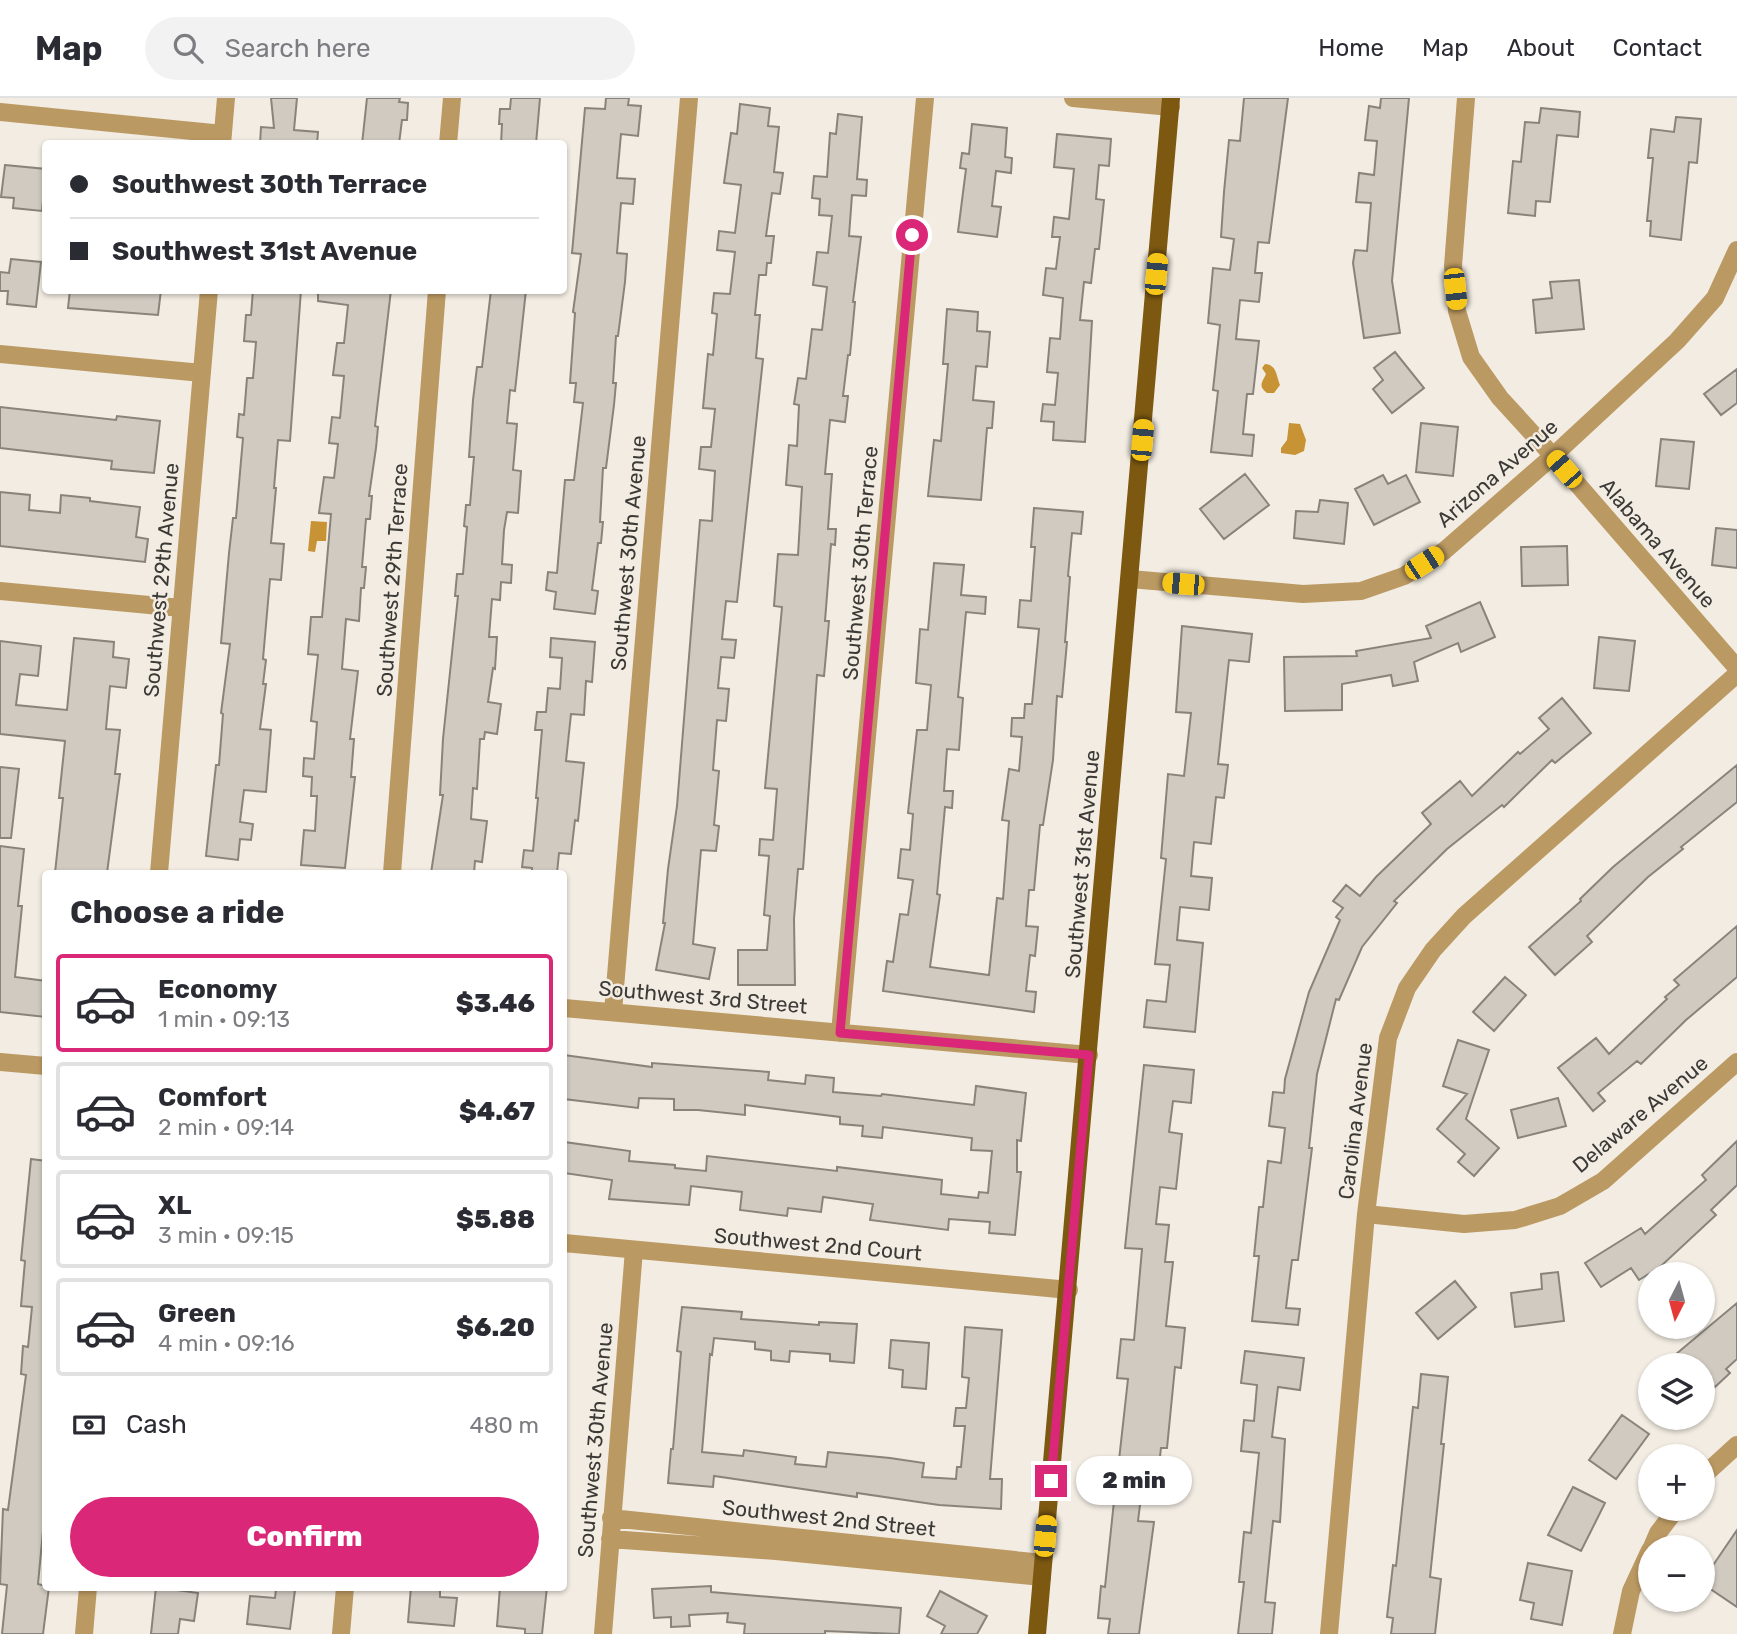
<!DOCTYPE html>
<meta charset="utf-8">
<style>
body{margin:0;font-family:Rubik,sans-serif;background:#f2f2f3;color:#2b2b33;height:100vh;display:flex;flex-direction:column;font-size:26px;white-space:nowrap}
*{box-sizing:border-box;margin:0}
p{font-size:23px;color:#7c7c81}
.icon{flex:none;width:38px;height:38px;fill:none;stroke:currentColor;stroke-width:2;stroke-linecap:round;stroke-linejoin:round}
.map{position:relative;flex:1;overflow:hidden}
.drawer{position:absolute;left:42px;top:772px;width:525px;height:721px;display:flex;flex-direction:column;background:#fff;border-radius:7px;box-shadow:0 2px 5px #0004}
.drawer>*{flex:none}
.guide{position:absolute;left:42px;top:42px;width:525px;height:154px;border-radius:7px;box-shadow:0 2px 5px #0004;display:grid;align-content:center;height:154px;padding:0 28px;background:#fff}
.needle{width:46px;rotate:186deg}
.buttons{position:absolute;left:1638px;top:1164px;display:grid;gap:14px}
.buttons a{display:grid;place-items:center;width:77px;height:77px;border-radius:50%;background:#fff;box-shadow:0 2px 5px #0004;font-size:35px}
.end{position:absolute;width:32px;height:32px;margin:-16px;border:9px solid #db2777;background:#fff;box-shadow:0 0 0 4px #fff}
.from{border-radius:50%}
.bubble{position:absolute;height:49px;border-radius:24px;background:#fff;box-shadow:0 2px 5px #0004;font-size:23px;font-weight:800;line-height:49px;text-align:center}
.car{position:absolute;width:21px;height:42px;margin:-21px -10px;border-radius:9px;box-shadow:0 0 5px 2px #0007;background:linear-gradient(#f5c518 24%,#345 0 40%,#f5c518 0 76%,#345 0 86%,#f5c518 0)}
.guide b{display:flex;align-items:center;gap:24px;height:66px;font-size:26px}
.guide b+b{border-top:2px solid #e1e1e2}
.guide i{width:18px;height:18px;background:#2b2b33}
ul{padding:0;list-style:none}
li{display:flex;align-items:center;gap:21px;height:98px;margin:0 14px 10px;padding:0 14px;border:4px solid #e1e1e2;border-radius:7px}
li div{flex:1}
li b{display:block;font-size:26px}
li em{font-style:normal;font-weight:800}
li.selected{border-color:#db2777}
li>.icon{width:63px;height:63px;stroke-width:1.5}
h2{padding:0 28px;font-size:32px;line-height:84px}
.pay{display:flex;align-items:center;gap:18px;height:77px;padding:0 28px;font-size:26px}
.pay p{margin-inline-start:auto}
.button{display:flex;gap:14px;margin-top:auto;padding:14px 28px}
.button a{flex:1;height:80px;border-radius:42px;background:#db2777;color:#fff;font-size:28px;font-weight:800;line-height:80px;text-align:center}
header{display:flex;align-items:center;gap:42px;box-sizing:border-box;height:98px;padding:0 35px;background:#fff;border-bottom:2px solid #e1e1e2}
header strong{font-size:33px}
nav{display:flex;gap:38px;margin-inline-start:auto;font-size:24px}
.search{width:490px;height:63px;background:#f2f2f3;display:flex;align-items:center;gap:18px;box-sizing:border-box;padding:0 24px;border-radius:38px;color:#7c7c81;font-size:26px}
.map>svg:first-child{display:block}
.water{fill:#c79334}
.building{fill:#d0cac1;stroke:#89847b;stroke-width:2}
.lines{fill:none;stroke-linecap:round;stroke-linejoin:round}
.minor{stroke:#bb9962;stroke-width:18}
.major{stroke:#7c5811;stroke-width:18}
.route{stroke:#db2777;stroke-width:9}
.labels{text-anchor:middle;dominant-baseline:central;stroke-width:5;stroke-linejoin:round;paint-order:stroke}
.street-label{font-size:21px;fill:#3c3a36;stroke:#f2ece2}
</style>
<header>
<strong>Map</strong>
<div class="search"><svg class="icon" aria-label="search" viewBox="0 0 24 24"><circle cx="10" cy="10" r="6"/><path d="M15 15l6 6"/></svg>Search here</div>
<nav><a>Home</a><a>Map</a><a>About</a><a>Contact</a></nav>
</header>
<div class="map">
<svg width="1737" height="1536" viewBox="0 0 1737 1536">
<rect width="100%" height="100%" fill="#f2ece2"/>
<path class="water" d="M1265,266c12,1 11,11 15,21l-6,8h-7c-10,-7 -4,-12 -1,-19l-4,-6z
M1289,325l11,1 6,16 -2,11 -9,4 -14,-2v-5l6,-8z
M311,423l16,1 -1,19h-9l-2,11 -7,-1z"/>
<path class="building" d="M271,0h26l-3,32 24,2 -1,12h-57l1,-17 13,1z
M367,0h33l-1,4 9,1 -1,17h-5l-3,24h-37z
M511,0h29l-4,46h-35l1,-20h-3l1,-15h10z
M606,0h23l-1,7 13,1 -3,30 -17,-2 -4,44 18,1 -2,25 -12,-1 -4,50 10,1 -2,28 -7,54h-2l-3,47h3l-2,22 -8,63h-3l-3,54h3l-2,21h-3l-6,47 6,1 -3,23 -41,-5 2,-17 -10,-2 2,-18 9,1 8,-93h9l9,-77 -9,-1 2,-19h-6l5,-70 -2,-1 8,-58 -9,-1 13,-145 20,1z
M1244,0h44l-19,145 -11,-1 -3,31h7l-3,29 -19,-2 -4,39 23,2 -6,53h-6l-4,40 11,1 -2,21 -41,-4 7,-61 -5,-1 7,-65 -12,-2 5,-55 17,2 4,-31 -13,-2 3,-45 5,-52 11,1z
M1381,0h28l-17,183 8,52 -36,5 -11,-75 2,-13 12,1 4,-48 -15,-1 3,-29 15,2 3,-34 -12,-1 4,-34 11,2z
M740,6l30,4 -2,18 11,1 -5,45 9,1 -3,21 -8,-1 -6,43h8l-3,27h-4l-1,12h-7l-4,40h5l-4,43 7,1 -26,243 -11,-1 -4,38 14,1 -2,18 -13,-1 -3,31 11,1 -3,32 -9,-1 -4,50 6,1 -5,54 5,1 -3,25 -15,-1 -8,94 22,4 -6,31 -53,-9 9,-47h-2l5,-54 9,-63 23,-286 12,1 3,-50 -16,-2 2,-22h10l4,-38 -12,-1 5,-54 5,1 4,-41 -5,-1 2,-20 16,1 5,-42 -18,-2 2,-19 16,2 6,-48 -17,-2 7,-50 6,1z
M1541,10l39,4 -2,25 -21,-2 -7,67 -14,-1 -1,15 -27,-3 5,-52 8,1 4,-40 14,1z
M838,16l24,3 -5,62 10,1 -1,16 -14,-1 -3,41 12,1 -8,65h2l-5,53h-2l-5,41h5l-3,26 -15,-2 -5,54h7l-4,55h8l-1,16 -4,-1 -6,77h4l-5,55 -7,-1 -14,194h-5l-4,50 1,66h-57v-35h29l3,-34 -6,-1 5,-59 -10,-1 1,-16 13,1 4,-51 -12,-1 17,-181 -8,-1 4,-52 20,1 4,-68 -16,-2 3,-40 8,1 2,-41 -5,-1 4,-26 8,1 6,-50 10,1 5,-43 -14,-2 4,-33 11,1 4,-37 -13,-1 1,-16 -8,-1 2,-22 13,1 3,-44 6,1z
M1676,19l25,2 -4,44 -8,-1 -8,78 -31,-4 1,-15h-4l6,-63h-5l3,-29 23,3z
M972,26l35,4 -2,29 7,1 -1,15 -15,-2 -4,35 9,1 -4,30 -39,-5 8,-63 -6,-1 2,-15 7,1z
M1057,36l54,5 -2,27 -10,-1 -3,34 8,1 -5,49h-4l-4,34 -7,-1 -4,38 12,1 -7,121 -32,-2 1,-18 -13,-1 2,-17 12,1 3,-32 -11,-1 3,-34 10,1 3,-41 -20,-3 3,-27 10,1 4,-32h-8l2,-20 15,2 5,-50 -20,-2z
M5,67l41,4 -4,42 -29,-3 1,-10 -13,-1z
M11,161l30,3 -5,45 -29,-3 1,-13h-8v-19l9,1z
M1579,182l5,49 -48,4 -3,-33 19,-2 -2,-16z
M70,192h91l-3,25 -90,-7z
M253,192h48l-11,151 -12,-1 -4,48h2l-5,55 13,1 -3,36 -11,-1 -7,80 3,1 -3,24h3l-6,45 11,1 -5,62 -22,-2 -4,32 13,2 -2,16 -11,-1 -2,21 -32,-4 10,-91h3l4,-51 -2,-1 9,-69 -9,-1 8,-90 4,-35h3l7,-80 -6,-1 2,-23 5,1 3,-37h6l3,-36 -12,-1 2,-26h5z
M318,192h73l-16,136 3,1 -2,21 -7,48h3l-2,23h-4l-4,48h4l-2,21h-3l-2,33 -13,-2 -4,50 16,2 -8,68h4l-3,38h4l-10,91 -44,-3 3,-35 11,1 2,-35h-6l1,-19 -9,-1 1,-18 10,1 3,-37 -6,-1 7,-66 -10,-1 3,-37h11l9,-103 -12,-1 5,-36 10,1 4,-34 -9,-1 3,-26 8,1 4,-42 -11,-1 4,-32h7l4,-38 -30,-4z
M491,192h35l-11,101 -5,-1 -3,33 10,1 -4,46 8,1 -3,42 -11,-1 -3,18 -2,34 10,1 -1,18 -10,-1 -1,18 -8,-1 -3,38h8l-2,32 -2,-1 -5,34 13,2 -4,30 -12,-2 -1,7h-4l-3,50 -4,-1 -2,31 16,2 -5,41 -7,-1 -1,12h-43l12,-78h-3l3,-56 15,-143h-3l2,-22h6l4,-47 -3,-1 2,-21h4l4,-48h-5l4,-57 4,-33h5z
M947,211l31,3 -1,19 13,1 -3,35 -11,-1 -3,34 21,2 -2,26h-5l-6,72 -53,-4 6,-56 7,1 7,-77h-5z
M1395,254l29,36 -32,25 -19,-24 10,-9 -9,-12z
M1737,271v34l-16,12 -17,-21z
M0,309l116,13 1,-4 43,5 -6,52 -43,-4 1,-8 -112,-13z
M1421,325l37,4 -5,49 -37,-4z
M1661,341l33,3 -5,47 -33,-3z
M1245,376l24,31 -45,34 -24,-30z
M1383,377l5,9 18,-9 14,27 -46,23 -19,-36z
M0,394l30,3 -1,15 31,3 1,-18 29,3v3l50,6 -4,30 12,2 -3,23 -145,-16z
M1320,402l28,3 -4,41 -50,-6 2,-27 22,1z
M1034,410l49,4 -2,22 -9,-1 -4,43 2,1 -5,65h2l-5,55 -5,-1 -4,64 -10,65h-3l-6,65h-5l-3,36 12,1 -3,29 -5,-1 -4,36 10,1 -2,20 -151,-21 4,-30 6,1 7,-48 8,1 5,-35 -15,-2 3,-29 9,1 3,-36 -5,-1 9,-83h10l4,-45 -15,-2 4,-54 8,1 6,-67 30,2 -3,30 25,2 -1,17 -19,-2 -8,85 5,1 -4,52 -12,-1 -3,42h9l-1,17 -7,-1 -8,87 3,1 -10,72 59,8 8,-77 6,1 6,-78 -7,-1 7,-51 10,2 3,-34 -11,-1 1,-18h12l1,-14h7l7,-75 -21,-2 2,-27 11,1 4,-54h-4z
M1716,430l21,2v38l-25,-3z
M1567,448l1,39 -46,1 -1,-39z
M1480,504l15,35 -34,15 -3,-9 -44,19 4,19 -25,5 -2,-11 -49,9v26l-57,1 -1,-54 73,-1 -1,-5 75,-13 -5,-12z
M1182,528l70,8 -3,28 -20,-2 -11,104 10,1 -4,33 -8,-1 -5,47 -17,-2 -3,34 21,2 -3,32 -29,-3 -3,33 26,3 -8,89 -51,-5 3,-27 19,2 4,-37 -15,-1 11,-105 -5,-1 7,-84 16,2 7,-63 -15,-1z
M1599,539l36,4 -6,50 -35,-3z
M74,540l40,4 -1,15 16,2 -3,29 -16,-2 -4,43 14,1 -5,44h5l-13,99h-52l8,-75h-4l6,-57 -65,-7v-93l41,5 -3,30 -18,-2 -4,31 51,5z
M551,540l44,4 -3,40 -6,-1 -2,34 -13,-1 -5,47 18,2 -6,58 -3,-1 -4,34 -12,-1 -2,20h-25v-5l-10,-1 2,-17 9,1 5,-53h-2l6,-68h-7l2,-18h9l2,-24 12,1 2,-31 -12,-1z
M1562,600l29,35 -36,30 -3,-3 -48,47 -2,-2 -55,44 -53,52 3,2 -35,44 -23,53 -3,-1 -19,75 -8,74h3l-14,112h-6l-6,48 14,1 -2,16 -46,-4 7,-65h-5l5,-49h4l5,-46 13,2 4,-35 -16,-2 4,-34 11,1 1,-14 24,-87 31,-72 -4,-3 7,-9 -10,-7 13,-16 14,11 16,-19 55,-53 -9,-11 38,-32 12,15 46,-44 2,2 29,-25 -10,-11z
M1737,667v37l-56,45 2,2 -35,28 -61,59 5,6 -37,33 -26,-28 52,-46 -1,-2 33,-32z
M0,669l19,2 -8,69h-11z
M0,748l24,3 -6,57h4l-7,71 31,4v36l-46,-5z
M1737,828v51l-51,43 -45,44 -4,-3 -39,32 7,8 -12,10 -35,-43 38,-30 13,16 58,-55 -2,-2 14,-12 -5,-5z
M1505,879l21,18 -32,36 -21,-19z
M1458,942l31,10 -23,69 33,29 -25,28 -16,-14 7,-8 -28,-25 30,-35 -24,-8z
M564,957l88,12v-4l117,9 -1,8 37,4 1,-9 28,3 -1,14 48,4 1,-2 92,11 2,-19 50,7 -5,48 -4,-1v32h4l-6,63 -26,-2 1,-11 -41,-3 -1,11 -78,-10 3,-16 -50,-7 -2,15 -33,-4 -1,8 -47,-6 2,-18 -51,-6 -2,19 -80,-6 3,-19 -48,-7v-31l66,9 -1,10 46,4v3l31,3 1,-15 130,15v-4l105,13 -1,14 37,4 1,-6 9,1 4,-42 -21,-1 1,-12 -89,-11 -1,11 -20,-2 1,-10 -23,-2v-7l-95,-12v10l-47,-5h-24v-11l-35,-1 -1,10 -74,-9z
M1144,967l50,5 -3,33 -18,-2 -4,31 13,2 -6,55 -16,-2 -4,37 13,1 -4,37h8l-7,64 19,2 -4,40 -6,-1 -8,81h-6l-5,43 -14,-2 -4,32 16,1 -15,112h-31l2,-15 -12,-1 3,-32 4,1 9,-86 -3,-1 4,-41 4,1 9,-81 -11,-1 4,-39 13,1 8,-91 -17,-1z
M1558,1000l8,28 -48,12 -7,-28z
M1737,1043v44l-26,25 5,5 -56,52 -21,13 -8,-12 -30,19 -16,-24 56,-35 4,6 61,-54 -4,-5z
M31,1061l15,2v338l-8,85 11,3 -6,47h-41l5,-49 -7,-1 3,-75 5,1 18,-135 -5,-1 2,-28 5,1 4,-40 -11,-1 4,-45 -4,-1z
M1558,1174l6,49 -49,6 -4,-34 31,-4 -1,-15z
M1455,1183l21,26 -38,32 -22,-26z
M1737,1205v56l-11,10 4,4 -15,14 -12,-13v-9h-40z
M682,1209l60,5 -1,7 78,6v-3l38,2 -3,39 -24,-2v-7l-40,-3 -1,11 -18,-2v-9l-16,-2v-7l-41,-4 -2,17 -2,-1 -8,98 41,4 1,-6 52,7 -1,7 31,3 2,-15 62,6 34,5 -2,14 34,2 1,-12h4l4,-41h-11l2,-18h10l3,-30 -7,-1 3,-50 37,3 -12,149h12l-1,30 -62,-4 -82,-12v4l-143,-21 -1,11 -45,-4 3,-34h2l8,-97 -4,-1z
M891,1242l38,3 -3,46 -24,-2 1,-17 -14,-2z
M1245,1253l59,7 -4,32 -22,-3 -6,50 13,2 -5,83 -7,-1 -8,81 10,1 -3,31h-34l6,-52h-5l5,-50 7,1 8,-80 -18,-2 3,-31 10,1 3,-36 -16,-2z
M1421,1276l27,3 -7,67h3l-14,133 11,2 -6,55h-44l2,-16 -6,-1 6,-52 3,1 17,-159 5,1z
M1622,1317l27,19 -33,45 -27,-19z
M1573,1389l32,16 -24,48 -33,-16z
M1737,1432v77l-34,-23v-4z
M1528,1465l44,8 -10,54 -31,-6 3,-16 -14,-3z
M711,1488v6l190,16 -2,26 -74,-3v3h-81l1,-10 -18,-2 1,-9 -39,2 1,11 -19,1v-10l-17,1 -2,-29z
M156,1489l42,6 -4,28 -14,-2 -2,15h-27z
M411,1489h29v10l17,1 -3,28 -46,-4z
M500,1489h47l-5,47h-17v-5l-28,-3z
M276,1491l19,1 -5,39 -43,-5 3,-28 25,2z
M940,1493l47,25 -10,18h-36l4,-8 -18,-10z"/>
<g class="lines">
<path class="minor" d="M1073,0l98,9
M1466,0l-13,168 4,45 14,46 29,41 53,58 184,212
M0,14l223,22
M222,46l4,-46
M448,46l4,-46
M0,256l202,19
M1130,481l173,15 58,-3 43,-15 40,-25 109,-95 124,-115 38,-43 22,-48
M0,493l181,17
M159,775l50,-583
M392,775l45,-583
M564,910l525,47
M613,914l76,-914
M840,935l85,-935
M0,964l46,4
M1366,1116l98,10 51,-4 45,-14 43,-25 134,-119
M564,1145l505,47
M1703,1378l34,-31
M611,1420l432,45
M610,1441l166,12 266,26
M1652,1449l6,-14 19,-25
M84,1536l4,-47
M341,1536l4,-47
M603,1536l31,-384
M1329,1536l37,-420 22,-176 19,-50 26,-38 31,-34 273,-242
M1622,1536l9,-43 19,-41"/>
<path class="major" d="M1037,1536l134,-1536"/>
</g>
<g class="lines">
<path class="route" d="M912,137l-72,798 249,22 -38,426"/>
</g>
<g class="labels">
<g class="street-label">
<text transform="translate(1497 375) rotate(-41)">Arizona Avenue</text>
<text transform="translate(1658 445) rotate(49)">Alabama Avenue</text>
<text transform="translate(628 455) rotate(-85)">Southwest 30th Avenue</text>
<text transform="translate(860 465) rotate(-85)">Southwest 30th Terrace</text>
<text transform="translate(161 482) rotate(-85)">Southwest 29th Avenue</text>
<text transform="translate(392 482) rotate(-86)">Southwest 29th Terrace</text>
<text transform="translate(1082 766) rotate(-85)">Southwest 31st Avenue</text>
<text transform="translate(703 899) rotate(5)">Southwest 3rd Street</text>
<text transform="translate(1640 1016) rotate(-40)">Delaware Avenue</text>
<text transform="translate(1355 1023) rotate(-83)">Carolina Avenue</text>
<text transform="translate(818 1146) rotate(5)">Southwest 2nd Court</text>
<text transform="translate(595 1342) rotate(-85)">Southwest 30th Avenue</text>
<text transform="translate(829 1420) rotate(6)">Southwest 2nd Street</text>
</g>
</g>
</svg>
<div class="buttons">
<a><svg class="needle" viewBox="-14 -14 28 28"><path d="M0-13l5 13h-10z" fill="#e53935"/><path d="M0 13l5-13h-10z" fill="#7c7c81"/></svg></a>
<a><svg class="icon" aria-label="layers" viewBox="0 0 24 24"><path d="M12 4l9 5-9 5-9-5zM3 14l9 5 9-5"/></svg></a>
<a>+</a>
<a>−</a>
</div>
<i class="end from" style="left:912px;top:137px"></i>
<i class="end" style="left:1051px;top:1383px"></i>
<div class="bubble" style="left:1076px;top:1358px;width:116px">2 min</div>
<i class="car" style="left:1156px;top:176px;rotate:5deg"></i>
<i class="car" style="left:1455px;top:191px;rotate:174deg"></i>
<i class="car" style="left:1142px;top:342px;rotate:5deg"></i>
<i class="car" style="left:1564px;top:371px;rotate:319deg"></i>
<i class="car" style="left:1424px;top:465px;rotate:57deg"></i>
<i class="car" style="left:1183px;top:486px;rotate:275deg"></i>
<i class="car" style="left:1045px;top:1438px;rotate:5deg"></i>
<div class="guide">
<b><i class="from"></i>Southwest 30th Terrace</b>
<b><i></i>Southwest 31st Avenue</b>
</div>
<section class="drawer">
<h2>Choose a ride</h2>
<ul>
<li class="selected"><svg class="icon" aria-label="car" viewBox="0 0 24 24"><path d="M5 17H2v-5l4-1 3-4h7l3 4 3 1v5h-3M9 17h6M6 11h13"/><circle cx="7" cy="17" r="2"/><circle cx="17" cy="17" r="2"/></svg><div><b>Economy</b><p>1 min · 09:13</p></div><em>$3.46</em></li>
<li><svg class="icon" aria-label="car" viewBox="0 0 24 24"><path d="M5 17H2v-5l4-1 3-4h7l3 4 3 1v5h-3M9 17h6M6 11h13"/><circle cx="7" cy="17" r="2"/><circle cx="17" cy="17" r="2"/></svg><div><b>Comfort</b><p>2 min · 09:14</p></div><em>$4.67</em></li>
<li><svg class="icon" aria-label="car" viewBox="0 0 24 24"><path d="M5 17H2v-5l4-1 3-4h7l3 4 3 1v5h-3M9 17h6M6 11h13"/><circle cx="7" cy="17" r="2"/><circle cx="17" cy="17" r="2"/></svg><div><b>XL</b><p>3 min · 09:15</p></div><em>$5.88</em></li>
<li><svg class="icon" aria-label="car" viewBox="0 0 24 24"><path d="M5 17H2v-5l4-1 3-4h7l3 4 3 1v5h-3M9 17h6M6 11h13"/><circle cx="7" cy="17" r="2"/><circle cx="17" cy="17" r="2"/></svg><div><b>Green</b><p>4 min · 09:16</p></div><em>$6.20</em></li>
</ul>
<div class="pay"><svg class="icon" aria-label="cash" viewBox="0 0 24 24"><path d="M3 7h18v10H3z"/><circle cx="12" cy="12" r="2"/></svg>Cash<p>480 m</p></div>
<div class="button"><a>Confirm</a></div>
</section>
</div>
